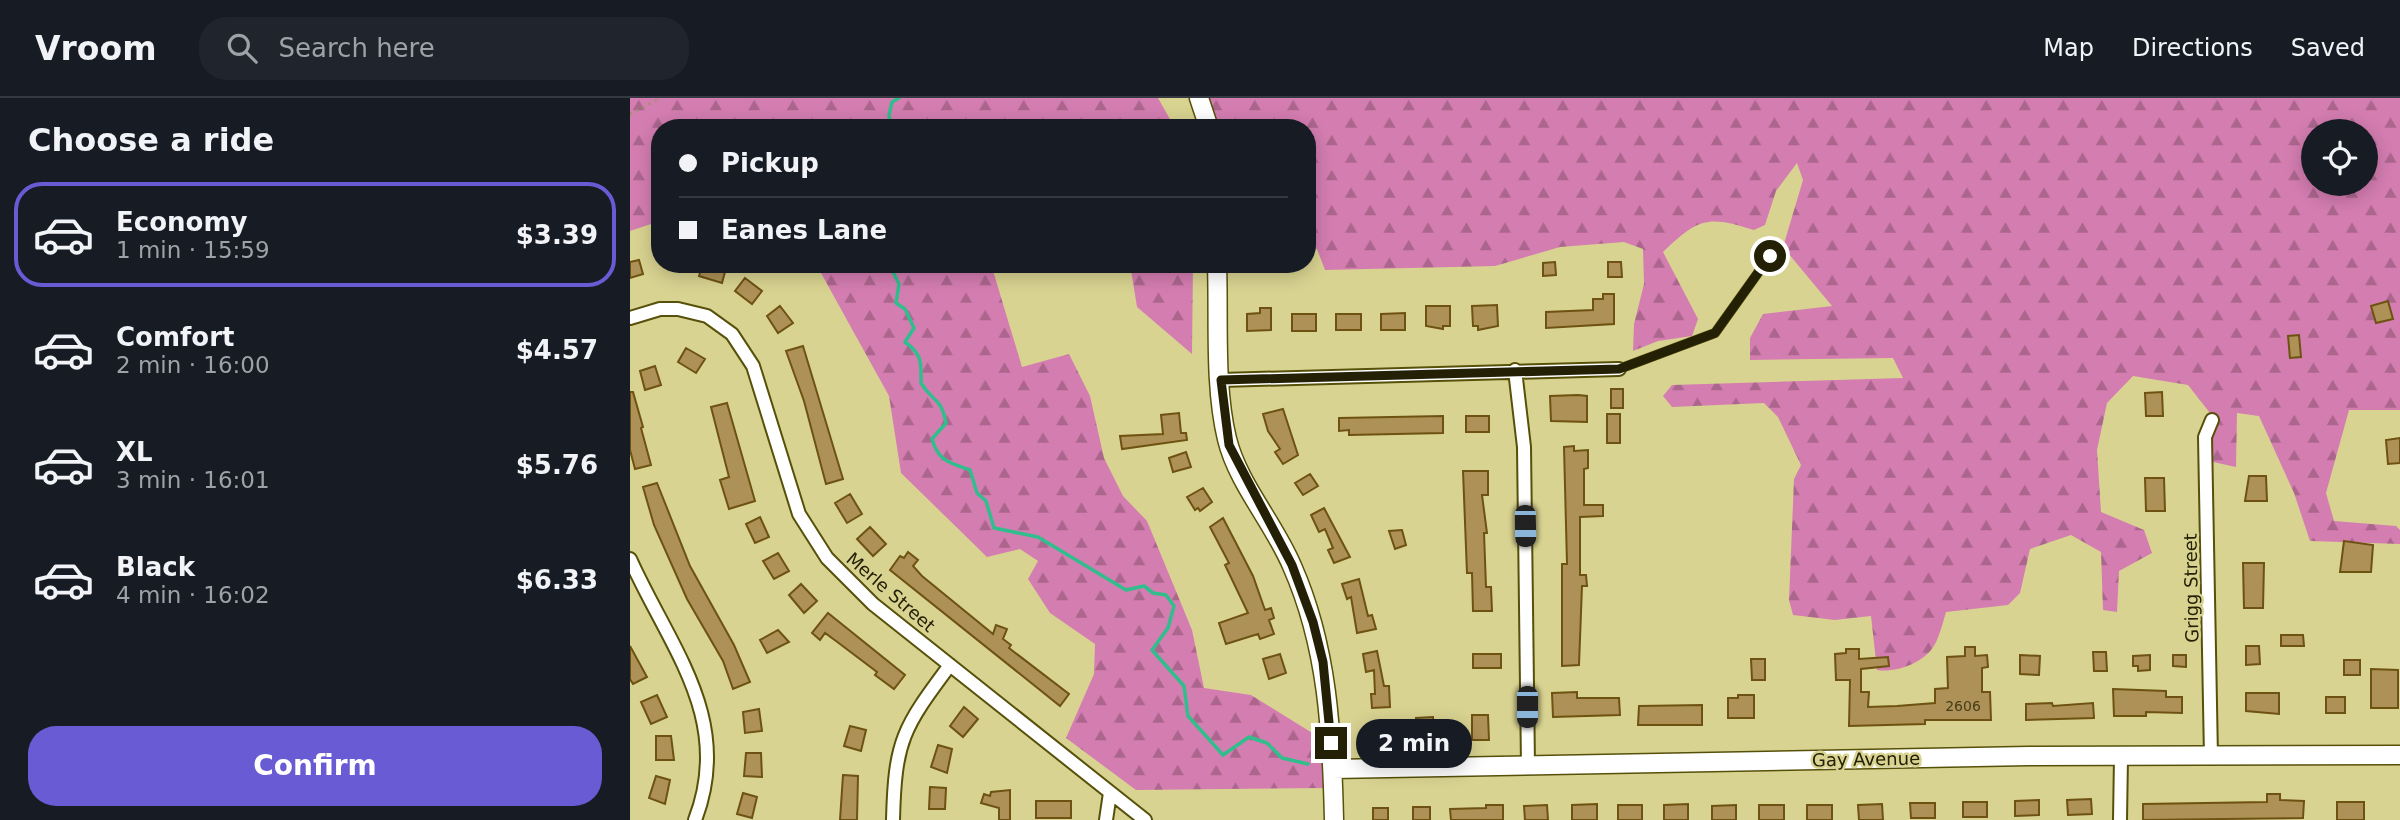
<!DOCTYPE html>
<meta charset="utf-8">
<style>
body{margin:0;font-family:"DejaVu Sans",sans-serif;background:#20242c;color:#f1f3f6;height:100vh;display:flex;flex-direction:column;font-size:26px;white-space:nowrap}
*{box-sizing:border-box;margin:0}
p{font-size:23px;color:#9ea1a6}
.icon{flex:none;width:38px;height:38px;fill:none;stroke:currentColor;stroke-width:2;stroke-linecap:round;stroke-linejoin:round}
.map{position:relative;flex:1;overflow:hidden}
.panel{display:flex;flex-direction:column;background:#171b24;width:630px}
.panel>*{flex:none}
.banner{position:absolute;left:21px;top:21px;width:665px;height:154px;border-radius:28px;box-shadow:0 4px 18px #0003;display:grid;align-content:center;height:154px;padding:0 28px;background:#171b24}
.fabs{position:absolute;left:1671px;top:21px;display:grid;gap:14px}
.fabs a{display:grid;place-items:center;width:77px;height:77px;border-radius:50%;background:#171b24;box-shadow:0 4px 18px #0003;font-size:35px}
.end{position:absolute;width:32px;height:32px;margin:-16px;border:9px solid #232005;background:#fff;box-shadow:0 0 0 4px #fff}
.from{border-radius:50%}
.bubble{position:absolute;height:49px;border-radius:24px;background:#171b24;box-shadow:0 4px 18px #0003;font-size:23px;font-weight:600;line-height:49px;text-align:center}
.car{position:absolute;width:21px;height:42px;margin:-21px -10px;border-radius:9px;box-shadow:0 0 5px 2px #0007;background:linear-gradient(#222 24%,#8ab4d8 0 40%,#222 0 76%,#8ab4d8 0 86%,#222 0)}
.banner b{display:flex;align-items:center;gap:24px;height:66px;font-size:26px}
.banner b+b{border-top:2px solid #363941}
.banner i{width:18px;height:18px;background:#f1f3f6}
ul{padding:0;list-style:none}
li{display:flex;align-items:center;gap:21px;height:105px;margin:0 14px 10px;padding:0 14px;border:4px solid transparent;border-radius:28px}
li div{flex:1}
li b{display:block;font-size:26px}
li em{font-style:normal;font-weight:600}
li.active{border-color:#695bd4}
li>.icon{width:63px;height:63px;stroke-width:1.5}
h2{padding:0 28px;font-size:32px;line-height:84px}
.cta{display:flex;gap:14px;margin-top:auto;padding:14px 28px}
.cta a{flex:1;height:80px;border-radius:28px;background:#695bd4;color:#fff;font-size:28px;font-weight:600;line-height:80px;text-align:center}
header{display:flex;align-items:center;gap:42px;box-sizing:border-box;height:98px;padding:0 35px;background:#171b24;border-bottom:2px solid #363941}
header strong{font-size:33px}
nav{display:flex;gap:38px;margin-inline-start:auto;font-size:24px}
.search{width:490px;height:63px;background:#20242c;display:flex;align-items:center;gap:18px;box-sizing:border-box;padding:0 24px;border-radius:28px;color:#9ea1a6;font-size:26px}
main{display:flex;flex:1;min-height:0}
.map>svg:first-child{display:block}
.forest{fill:url(#forest-firs);fill-rule:evenodd}
.lines{fill:none;stroke-linecap:round;stroke-linejoin:round}
.stream{stroke:#30be8c;stroke-width:3.5}
.building{fill:#ae9156;stroke:#6d5212;stroke-width:2}
.lane-casing{stroke:#565009;stroke-width:10}
.street-casing{stroke:#565009;stroke-width:16}
.secondary-casing{stroke:#565009;stroke-width:21}
.path{stroke:#9b9661;stroke-width:2.5;stroke-dasharray:2 5;stroke-linecap:butt}
.lane{stroke:#fff;stroke-width:6}
.street{stroke:#fff;stroke-width:12}
.secondary{stroke:#fff;stroke-width:18}
.route{stroke:#232005;stroke-width:9}
.labels{text-anchor:middle;dominant-baseline:central;stroke-width:5;stroke-linejoin:round;paint-order:stroke}
.number-label{font-size:14px;fill:#463c19}
.street-label{font-size:18px;fill:#232005;stroke:#d9d391}
</style>
<header>
<strong>Vroom</strong>
<div class="search"><svg class="icon" aria-label="search" viewBox="0 0 24 24"><circle cx="10" cy="10" r="6"/><path d="M15 15l6 6"/></svg>Search here</div>
<nav><a>Map</a><a>Directions</a><a>Saved</a></nav>
</header>
<main>
<section class="panel">
<h2>Choose a ride</h2>
<ul>
<li class="active"><svg class="icon" aria-label="car" viewBox="0 0 24 24"><path d="M5 17H2v-5l4-1 3-4h7l3 4 3 1v5h-3M9 17h6M6 11h13"/><circle cx="7" cy="17" r="2"/><circle cx="17" cy="17" r="2"/></svg><div><b>Economy</b><p>1 min · 15:59</p></div><em>$3.39</em></li>
<li><svg class="icon" aria-label="car" viewBox="0 0 24 24"><path d="M5 17H2v-5l4-1 3-4h7l3 4 3 1v5h-3M9 17h6M6 11h13"/><circle cx="7" cy="17" r="2"/><circle cx="17" cy="17" r="2"/></svg><div><b>Comfort</b><p>2 min · 16:00</p></div><em>$4.57</em></li>
<li><svg class="icon" aria-label="car" viewBox="0 0 24 24"><path d="M5 17H2v-5l4-1 3-4h7l3 4 3 1v5h-3M9 17h6M6 11h13"/><circle cx="7" cy="17" r="2"/><circle cx="17" cy="17" r="2"/></svg><div><b>XL</b><p>3 min · 16:01</p></div><em>$5.76</em></li>
<li><svg class="icon" aria-label="car" viewBox="0 0 24 24"><path d="M5 17H2v-5l4-1 3-4h7l3 4 3 1v5h-3M9 17h6M6 11h13"/><circle cx="7" cy="17" r="2"/><circle cx="17" cy="17" r="2"/></svg><div><b>Black</b><p>4 min · 16:02</p></div><em>$6.33</em></li>
</ul>
<div class="cta"><a>Confirm</a></div>
</section>
<div class="map">
<svg width="1770" height="722" viewBox="0 0 1770 722">
<defs>
<pattern id="forest-firs" width="22" height="20" patternUnits="userSpaceOnUse" patternTransform="scale(1.75)"><rect width="22" height="20" fill="#d47db1"/><path d="M5 1l3.5 6h-7zM16 11l3.5 6h-7z" fill="#ac668e"/></pattern>
</defs>
<rect width="100%" height="100%" fill="#d9d391"/>
<path class="forest" d="M0,0h528l17,30h-515v93l-30,10z
M577,0h1193v312h-51l-23,83 8,28 62,5 4,4v14l-90,-3 -16,-48 -35,-77 -22,-3 -1,54 -23,-5 -3,-49 -22,-28 -55,-9 -26,27 -10,47 4,62 43,18 8,23 -33,18 -2,41 -14,-2 -2,-58 -30,-17 -41,14 -10,44 -12,12 -62,7c-3,10 -6,23 -11,32 -10,19 -39,29 -58,26l-6,-54 -36,4 -42,-5 -4,-15 5,-121 7,-14 -23,-48 -14,-14 -92,4 -9,-11 9,-11 231,-7 -10,-20 -143,2v-22l13,-24 69,-8 -49,-59 20,-67 -6,-17 -21,28 -11,34 -11,5c-46,-15 -56,-12 -91,22l35,67 -6,17 -34,5 -25,10 1,-27 10,-40 -1,-35 -19,-7 -64,5 -65,19 -170,4 -8,-21 -10,-1v-120h-90zM1684,33h52v53h-52z
M186,166h175l31,103 47,-13 21,42 14,62 19,38 24,25 45,109 12,58 47,7 71,44 3,49 -189,2 -70,-52 28,-64 1,-30 -45,-31 -22,-34 10,-18 -18,-12 -33,8 -86,-84 -12,-77z
M500,166h63l-1,90 -55,-47z"/>
<g class="lines">
<path class="stream" d="M261,30l-2,-13 3,-13 7,-4
M259,166l10,20 -3,19 9,6 9,19 -9,14c18,13 16,21 16,41 11,19 20,13 25,40l-14,16c6,22 18,24 38,31l7,23 9,8 8,27 44,9 88,53 18,-4 9,7 13,2 8,11 -6,22 -16,22 32,36 4,30 35,39 26,-18 18,6 15,15 26,6"/>
</g>
<path class="building" d="M9,162l4,14 -13,4v-16z
M925,164l1,13 -13,1v-13z
M978,164h13l1,15h-14z
M73,166l23,4 -4,15 -23,-7z
M115,180l17,13 -10,13 -17,-13z
M973,196h11v30l-68,4v-16l47,-2v-11h10z
M1758,203l5,18 -17,4 -5,-17z
M867,207l1,21 -20,4v-4h-5l-1,-20z
M150,208l13,17 -15,10 -11,-17z
M796,208h24v20h-7v3l-17,-3z
M630,210h11v22l-24,1v-17l13,-1z
M775,215v17h-24v-16z
M662,216h24v17h-24z
M706,216h25v16h-25z
M1669,237l2,22 -11,1 -2,-22z
M173,248l40,133 -17,5 -22,-83 -18,-50z
M56,250l19,11 -9,14 -18,-11z
M25,268l6,19 -16,5 -5,-19z
M981,291h12v19h-12z
M0,294h3l10,35 -2,1 10,37 -16,4 -5,-19z
M1532,294l1,24h-17l-1,-23z
M948,297l9,1v26l-36,-1 -1,-25z
M97,305l28,98 -26,8 -9,-29 9,-3 -18,-70z
M653,311l15,46 -15,9 -8,-12 5,-3 -12,-18 -5,-17z
M549,315l2,20h5l1,7 -65,9 -2,-13 43,-2 -2,-19z
M977,316h13v29h-13z
M813,318v17l-94,2v-5l-10,1v-13z
M836,318h23v16h-23z
M1770,340v25l-12,1 -2,-24z
M944,348v5l14,-1v18l-4,1v36h19v11l-23,1v58h6l1,11h-5l-3,79 -17,1v-102h5l-3,-117z
M556,354l5,15 -18,5 -4,-14z
M833,373h25v24h-6l5,38h-3l2,54h5l1,24h-19l-1,-38h-5z
M680,376l8,12 -15,9 -8,-12z
M1619,378h17l1,25h-22z
M1515,380h19l1,33h-19z
M27,385l33,83 44,79 16,37 -17,7 -10,-28 -36,-62 -33,-74 -11,-38z
M573,390l9,14 -12,9 -2,-3 -3,2 -8,-13z
M220,396l12,20 -15,9 -12,-20z
M694,410l26,49 -16,6 -6,-13 5,-2 -8,-19 -6,3 -8,-17z
M130,419l9,20 -14,6 -9,-19z
M593,420l30,58 12,34 6,-2 3,10 -5,2 5,14 -14,5 -2,-5 -32,10 -7,-21 29,-10 -23,-48 4,-2 -19,-36z
M240,429l16,17 -13,12 -16,-17z
M772,432l4,15 -11,4 -6,-18z
M1714,443l29,4 -2,27h-31z
M278,454l10,8 -5,6 9,10 71,58 3,-9 11,4 -4,10 8,6 -2,3 60,46 -9,12 -170,-136 10,-14 4,2z
M148,455l11,18 -15,8 -11,-18z
M1613,465h21l-1,45h-19z
M729,481l9,37 4,-1 4,14 -19,4 -6,-36 -4,2 -5,-15z
M171,486l16,17 -13,12 -15,-18z
M198,515l77,62 -11,14 -19,-14 2,-3 -41,-31 -11,-8 -5,7 -8,-7z
M148,532l11,12 -22,11 -7,-13z
M1651,537h22l1,11h-23z
M0,548l17,31 -14,7 -3,-5z
M1616,548h13l1,18 -14,1z
M1335,549h10v9l12,-1 1,12 -6,1v24h8l1,28h-66v4l-76,2 1,-46h-14l-1,-26 11,-1v-4h13v10l29,-2 1,9 -28,3v23h8l-1,15 29,-1 38,-3v-14l13,-1 -1,-31 18,-1z
M747,553l7,35h5l1,21 -18,1 -1,-14h4l-1,-24 -8,2 -3,-18z
M1463,554h13l1,19h-13z
M650,556l6,19 -17,6 -6,-20z
M843,556h28v14h-28z
M1390,557l20,1 -1,19 -19,-1z
M1520,557v15l-12,1v-5h-5v-10z
M1543,557h13v12l-13,-1z
M1121,561h14v21h-13z
M1714,562h16v15h-16z
M1741,571l27,1v38h-27z
M1483,591l53,2v6h16v16l-36,-1v4h-32z
M947,594v6h42l1,17 -67,2 -1,-24z
M1616,595h33v21l-33,-3z
M27,597l10,22 -16,7 -10,-22z
M1108,597h16v23h-26v-20h10z
M1696,599h19v16h-19z
M1422,605l1,3 40,-3 1,15 -68,2v-16z
M1072,607v20h-64l1,-19z
M334,609l14,12 -15,18 -13,-11z
M129,611l3,22 -17,2 -2,-21z
M842,617h16l1,25h-17z
M803,619l1,19 -17,1 -1,-19z
M220,628l16,4 -5,21 -17,-5z
M761,630l1,15 -17,2 -2,-15z
M26,638h15l3,24h-18z
M308,647l14,4 -5,24 -16,-6z
M116,655h15l1,24 -18,-1z
M213,677l15,1 -1,44h-17z
M26,678l14,4 -5,24 -16,-6z
M300,689l16,1 -1,21h-16z
M380,692v30h-11v-12l-18,-5 3,-9 6,2 1,-4z
M113,695l14,4 -5,21 -15,-4z
M1637,696h13v6l24,1 -1,17 -160,2v-16l124,-2z
M1461,701l1,15 -24,1 -1,-15z
M1409,702v15l-24,1v-15z
M406,703h35v17h-35z
M1333,704h24v15h-24z
M1707,704h27v18h-27z
M1280,705h25v15h-24z
M967,706v16h-25v-15z
M1058,706v16h-24v-15z
M1252,706l1,16h-24l-1,-15z
M856,707h17v15h-52l-1,-11 36,-1z
M917,707l1,15h-23l-1,-14z
M988,707h24v15h-24z
M1106,707v15h-24v-14z
M1129,707h25v15h-25z
M1177,707h25v15h-25z
M783,709h17v13h-17z
M743,710h15v12h-15z"/>
<g class="lines">
<defs>
<path id="lane" d="M989,271l96,-36 55,-77"/>
<path id="street" d="M0,220l30,-9h18l29,7 25,18 21,32 46,148 28,44 46,46 272,216
M885,272l9,77 4,319
M591,282l398,-11
M0,461c40,89 104,160 65,261
M1581,659l-6,-320 7,-17
M263,722c2,-80 10,-92 57,-155
M476,722l4,-27
M1490,722l1,-63"/>
<path id="secondary" d="M569,0l10,30
M587,166c2,55 -3,122 10,175 11,45 47,84 65,127 36,81 40,167 42,254
M703,671l696,-13 371,-1"/>
</defs>
<use href="#lane" class="lane-casing"/>
<use href="#street" class="street-casing"/>
<use href="#secondary" class="secondary-casing"/>
<path class="path" d="M0,16l31,-16"/>
<use href="#lane" class="lane"/>
<use href="#street" class="street"/>
<use href="#secondary" class="secondary"/>
</g>
<g class="lines">
<path class="route" d="M701,645l-8,-81 -10,-40 -21,-57 -63,-120 -8,-65 398,-11 96,-36 55,-77"/>
</g>
<g class="labels">
<g class="number-label">
<text x="1333" y="608">2606</text>
</g>
<g class="street-label">
<text transform="translate(1561 490) rotate(-91)">Grigg Street</text>
<text transform="translate(261 494) rotate(41)">Merle Street</text>
<text transform="translate(1236 661) rotate(-1)">Gay Avenue</text>
</g>
</g>
</svg>
<div class="fabs">
<a><svg class="icon" aria-label="locate" viewBox="0 0 24 24"><circle cx="12" cy="12" r="6"/><path d="M12 2v4M12 18v4M2 12h4M18 12h4"/></svg></a>
</div>
<i class="end from" style="left:1140px;top:158px"></i>
<i class="end" style="left:701px;top:645px"></i>
<div class="bubble" style="left:726px;top:621px;width:116px">2 min</div>
<i class="car" style="left:895px;top:428px;rotate:179deg"></i>
<i class="car" style="left:897px;top:609px;rotate:180deg"></i>
<div class="banner">
<b><i class="from"></i>Pickup</b>
<b><i></i>Eanes Lane</b>
</div>
</div>
</main>
